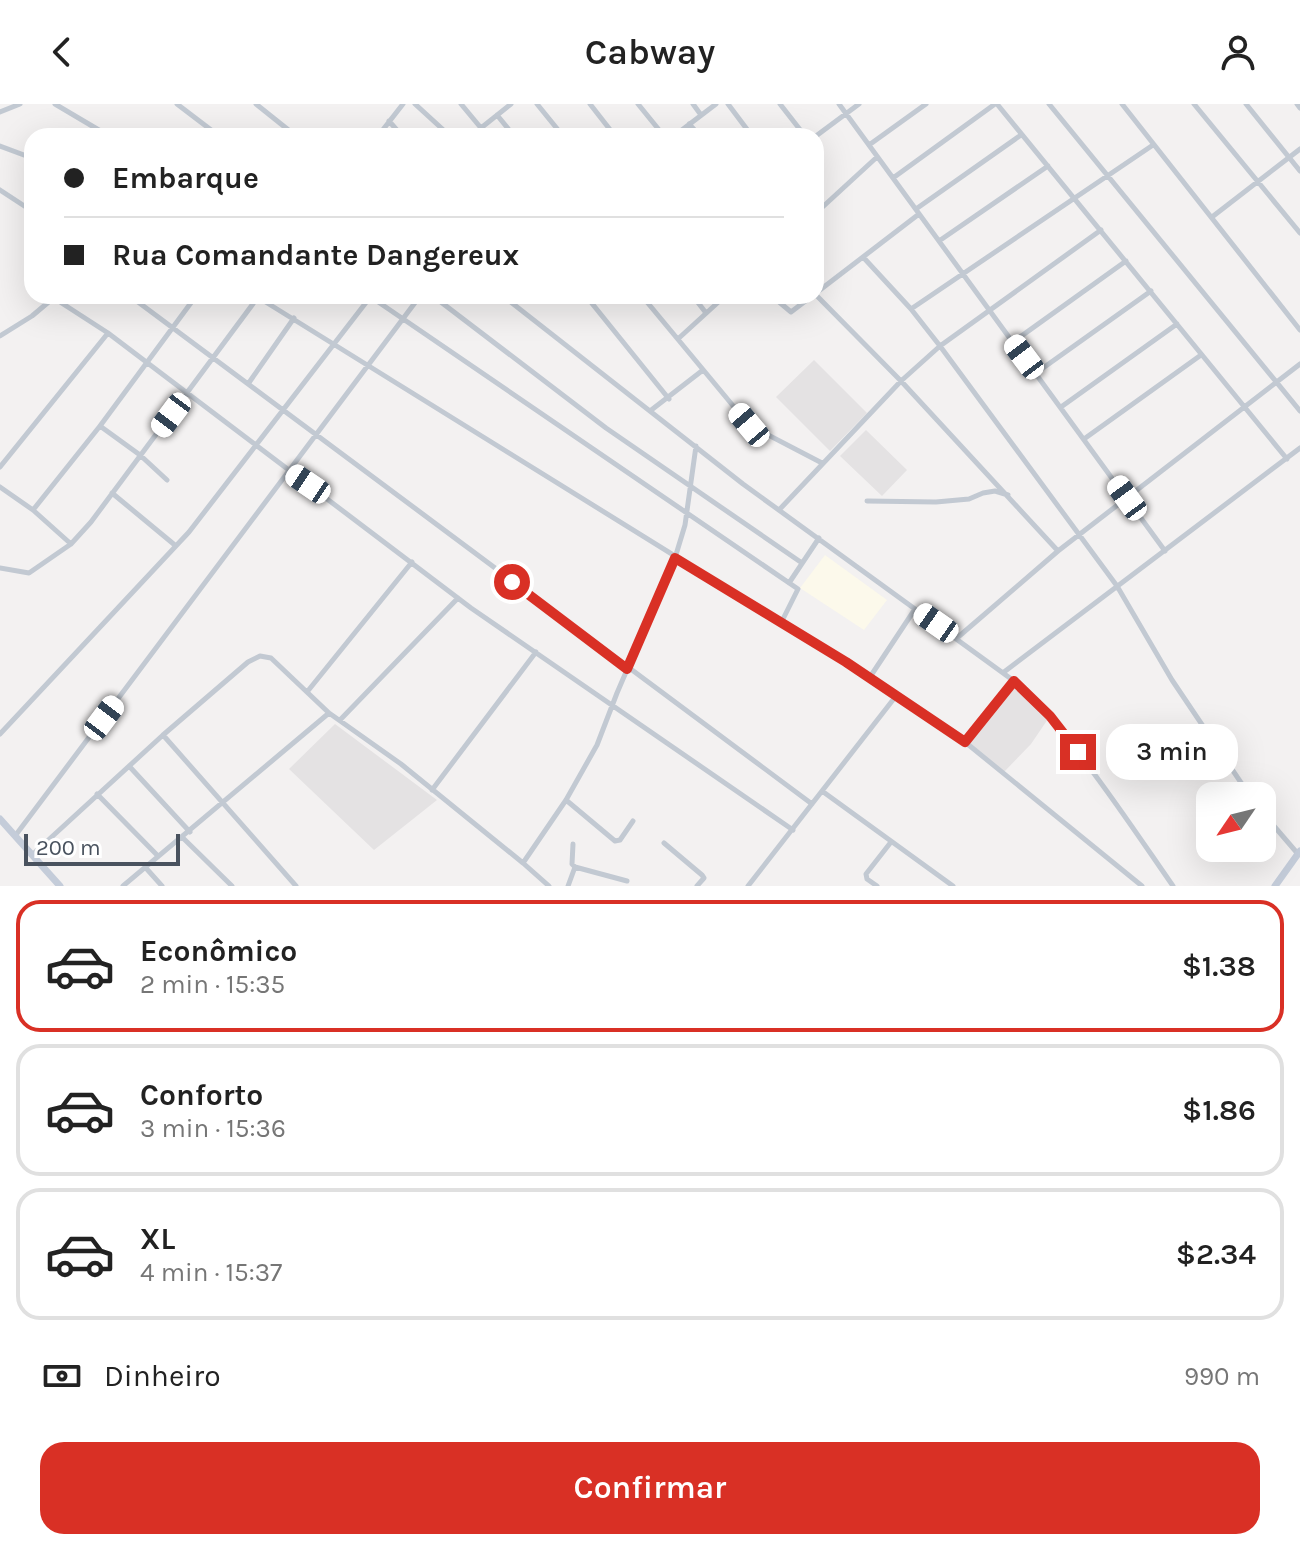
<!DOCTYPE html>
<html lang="pt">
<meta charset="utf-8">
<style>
body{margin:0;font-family:Karla,sans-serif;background:#f6f6f6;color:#222;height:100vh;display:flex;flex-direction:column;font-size:30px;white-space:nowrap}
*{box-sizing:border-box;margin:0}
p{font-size:26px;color:#767676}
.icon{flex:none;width:44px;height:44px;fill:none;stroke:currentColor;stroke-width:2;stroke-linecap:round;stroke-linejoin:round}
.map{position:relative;height:782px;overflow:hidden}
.panel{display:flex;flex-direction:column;background:#fff;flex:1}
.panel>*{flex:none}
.banner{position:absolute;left:24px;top:24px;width:800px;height:176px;border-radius:24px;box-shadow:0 8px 32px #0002;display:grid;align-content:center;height:176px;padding:0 40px;background:#fff}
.needle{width:52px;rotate:235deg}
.controls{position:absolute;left:1196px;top:678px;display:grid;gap:16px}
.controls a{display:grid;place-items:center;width:80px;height:80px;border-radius:16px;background:#fff;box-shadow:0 8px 32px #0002;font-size:40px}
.scale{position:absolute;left:24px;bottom:20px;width:156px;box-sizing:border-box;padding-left:8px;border:4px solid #49525e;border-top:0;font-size:22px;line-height:28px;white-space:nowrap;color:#49525e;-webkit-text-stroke:6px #fff;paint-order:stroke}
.end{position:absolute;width:36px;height:36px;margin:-18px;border:10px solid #d93025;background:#fff;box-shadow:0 0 0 4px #fff}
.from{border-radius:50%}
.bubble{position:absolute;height:56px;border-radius:24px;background:#fff;box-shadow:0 8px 32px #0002;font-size:26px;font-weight:600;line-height:56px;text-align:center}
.car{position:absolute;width:24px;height:48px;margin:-24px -12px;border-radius:10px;box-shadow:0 0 6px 2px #0007;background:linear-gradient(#fff 24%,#345 0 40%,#fff 0 76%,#345 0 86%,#fff 0)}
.banner b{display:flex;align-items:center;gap:28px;height:76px;font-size:30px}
.banner b+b{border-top:2px solid #e0e0e0}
.banner i{width:20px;height:20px;background:#222}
ul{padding:14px 0 0;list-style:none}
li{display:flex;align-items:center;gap:24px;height:132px;margin:0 16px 12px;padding:0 24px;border:4px solid #e0e0e0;border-radius:24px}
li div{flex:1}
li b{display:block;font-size:30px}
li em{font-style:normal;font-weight:600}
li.selected{border-color:#d93025}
li>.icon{width:72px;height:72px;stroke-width:1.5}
.pay{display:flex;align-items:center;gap:20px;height:88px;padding:0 40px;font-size:30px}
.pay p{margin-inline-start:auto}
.action{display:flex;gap:16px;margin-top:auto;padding:16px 40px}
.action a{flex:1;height:92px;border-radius:24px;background:#d93025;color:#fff;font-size:32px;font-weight:600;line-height:92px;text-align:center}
header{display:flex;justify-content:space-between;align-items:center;height:104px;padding:0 40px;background:#fff;font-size:36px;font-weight:600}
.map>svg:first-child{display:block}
.commercial{fill:#fcf9eb}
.education{fill:#e4e2e3}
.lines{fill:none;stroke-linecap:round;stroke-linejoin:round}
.minor{stroke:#c2c9d2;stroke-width:5}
.secondary{stroke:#c4ccd9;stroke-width:7}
.route{stroke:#d93025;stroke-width:10}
</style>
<header><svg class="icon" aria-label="back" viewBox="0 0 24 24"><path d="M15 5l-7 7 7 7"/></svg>Cabway<svg class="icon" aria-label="person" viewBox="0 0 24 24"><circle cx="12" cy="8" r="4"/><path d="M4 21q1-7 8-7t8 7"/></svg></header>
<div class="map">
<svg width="1300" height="782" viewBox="0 0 1300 782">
<rect width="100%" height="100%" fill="#f3f1f1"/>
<path class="commercial" d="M825,451l62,45 -23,30 -64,-42z"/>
<path class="education" d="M814,256l53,53 -37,38 -54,-54z
M866,326l41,40 -25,26 -42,-40z
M1018,580l32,32 -19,28 -28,29 -35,-29z
M335,620l102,76 -63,50 -85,-81z"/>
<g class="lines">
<path class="minor" d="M55,0l54,32
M177,0l42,32
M256,0l40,32
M415,0l35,32
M461,0l20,24
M537,0l26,32
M590,0l25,32
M638,0l26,32
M693,0l8,11
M728,0l24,32
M780,0l25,32
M839,0l326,447
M997,0l290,355
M1049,0l251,307
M1122,0l178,226
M1194,0l106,129
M1246,0l54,67
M1297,0l3,4
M0,8l20,-8
M497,11l17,21
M389,17l13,15
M689,20l11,12
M378,32l25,-32
M471,32l40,-32
M674,32l42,-32
M816,32l43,-32
M869,41l57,-41
M0,42l32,12
M893,74l102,-74
M0,86l32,21
M916,105l105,-74
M816,109l61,-56
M1212,113l88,-68
M939,137l109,-75
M863,153l48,52 29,37 177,240 55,94 78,116
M816,189l103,-79
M816,191l85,86 157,170
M130,192l682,508
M256,192l614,381 95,65 177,144
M433,192l173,132 196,135
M503,192l240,188 271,197c63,61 109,133 159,205
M586,192l83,103
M642,192l107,129 73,38
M693,192l13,17
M772,192l19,16 21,-16
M371,193l427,292 -17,34
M911,205l242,-164
M0,232l32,-20 19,-16h6l51,33 363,275 322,222
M679,234l46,-42
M1013,238l113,-81
M1036,269l115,-82
M248,280l46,-66
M1061,303l116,-83
M650,307l53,-41
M100,322l40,29 27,25
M1084,335l117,-84
M0,363l108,-134
M0,383l33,23 38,34
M112,389l64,53
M867,397l69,1 33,-3 14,-6 12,-2 13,4
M33,406l67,-84 96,-130
M779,406l122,-129 39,-35 161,-116
M0,464l29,5 42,-29 20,-22 167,-225
M789,479l30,-45
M957,534l101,-87 242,-187
M1004,568l296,-224
M870,573l45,-68
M307,588l105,-130
M340,616l118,-122
M0,630l189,-202 182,-236
M163,631l133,151
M965,638l49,-61
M129,662l61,66
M432,686l104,-138
M822,687l131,95
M97,690l61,62
M566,696l49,41 5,-1 13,-19
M1262,708l36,42
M15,732l405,-540
M183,734l49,48
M664,739l38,32 2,3 -7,8
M573,740l-1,20 3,3
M32,751l131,-120 85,-73 12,-6 11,2 58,55 72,51 122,99 43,-63 31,-55 20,-52 58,-135 10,-33 11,-79
M523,759l26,23
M145,763l17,19
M123,782l206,-173
M568,782l7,-19 52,14
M748,782l148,-190
M877,782l-10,-7 -1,-5 25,-32"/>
<path class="secondary" d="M0,715l60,67
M1275,782l25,-35"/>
</g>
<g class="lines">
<path class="route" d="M512,478l115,87 48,-111 171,104 119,80 49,-61 36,35 28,36"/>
</g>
</svg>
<div class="controls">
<a><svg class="needle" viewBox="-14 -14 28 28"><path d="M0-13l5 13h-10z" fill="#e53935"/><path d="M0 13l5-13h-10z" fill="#767676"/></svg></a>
</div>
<div class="scale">200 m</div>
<i class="end from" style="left:512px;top:478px"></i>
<i class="end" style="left:1078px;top:648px"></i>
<div class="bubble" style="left:1106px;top:620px;width:132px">3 min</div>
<i class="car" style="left:1024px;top:253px;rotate:323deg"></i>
<i class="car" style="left:171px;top:311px;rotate:217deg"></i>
<i class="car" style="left:749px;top:321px;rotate:320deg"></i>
<i class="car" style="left:308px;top:380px;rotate:304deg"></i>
<i class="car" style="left:1127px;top:394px;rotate:324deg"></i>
<i class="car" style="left:936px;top:519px;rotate:305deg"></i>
<i class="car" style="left:104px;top:614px;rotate:37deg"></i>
<div class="banner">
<b><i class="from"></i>Embarque</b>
<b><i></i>Rua Comandante Dangereux</b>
</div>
</div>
<section class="panel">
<ul>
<li class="selected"><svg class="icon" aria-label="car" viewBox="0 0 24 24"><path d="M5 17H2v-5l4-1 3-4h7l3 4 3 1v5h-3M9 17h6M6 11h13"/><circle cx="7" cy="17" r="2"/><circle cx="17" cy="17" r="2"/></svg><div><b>Econômico</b><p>2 min · 15:35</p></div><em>$1.38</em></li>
<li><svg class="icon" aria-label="car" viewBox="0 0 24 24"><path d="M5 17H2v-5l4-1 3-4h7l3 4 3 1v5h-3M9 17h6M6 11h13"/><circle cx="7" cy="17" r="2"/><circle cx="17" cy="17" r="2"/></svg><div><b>Conforto</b><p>3 min · 15:36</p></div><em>$1.86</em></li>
<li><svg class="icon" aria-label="car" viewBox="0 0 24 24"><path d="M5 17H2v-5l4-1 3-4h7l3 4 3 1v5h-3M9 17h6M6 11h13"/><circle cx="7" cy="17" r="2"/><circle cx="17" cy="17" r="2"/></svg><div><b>XL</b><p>4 min · 15:37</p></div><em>$2.34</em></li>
</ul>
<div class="pay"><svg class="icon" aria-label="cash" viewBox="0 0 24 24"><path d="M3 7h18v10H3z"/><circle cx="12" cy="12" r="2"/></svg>Dinheiro<p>990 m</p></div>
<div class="action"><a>Confirmar</a></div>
</section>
